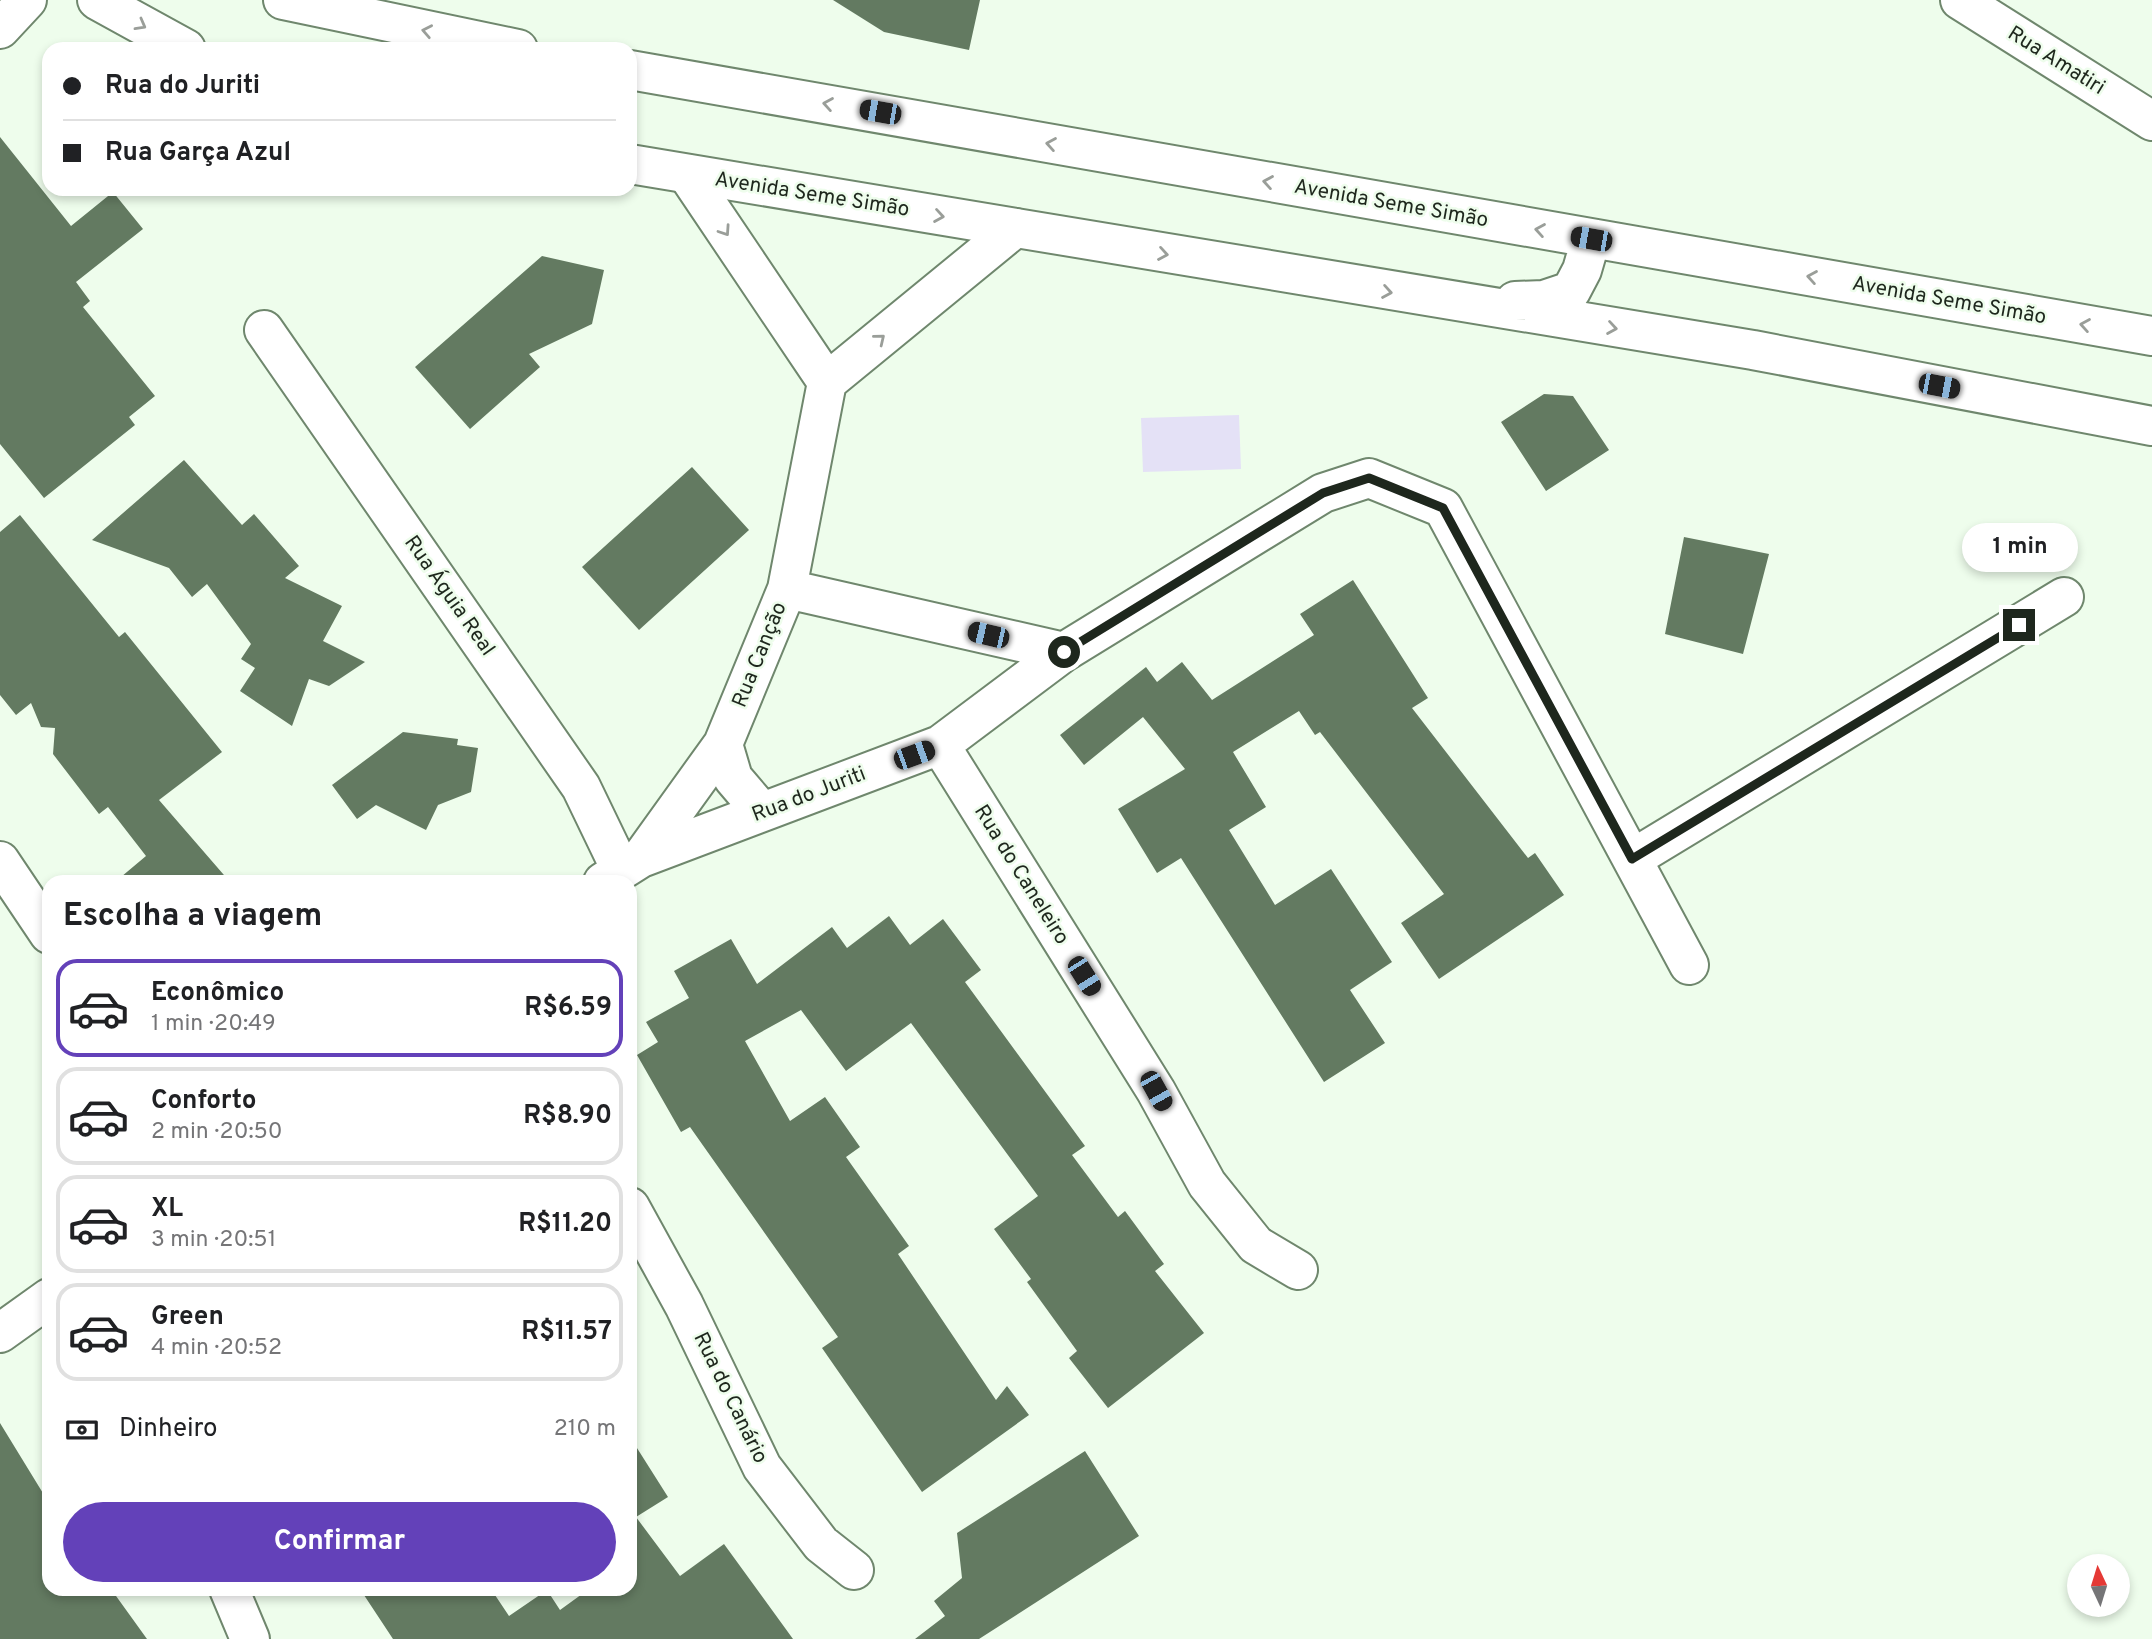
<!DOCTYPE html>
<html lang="pt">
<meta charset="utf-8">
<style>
body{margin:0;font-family:Overpass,sans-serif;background:#f2f2f2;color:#202124;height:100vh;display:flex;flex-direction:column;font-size:26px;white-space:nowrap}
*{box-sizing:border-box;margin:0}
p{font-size:23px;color:#757577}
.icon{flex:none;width:38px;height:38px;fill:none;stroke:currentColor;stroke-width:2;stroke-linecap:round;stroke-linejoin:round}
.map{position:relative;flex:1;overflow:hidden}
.panel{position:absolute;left:42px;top:875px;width:595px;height:721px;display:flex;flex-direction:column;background:#fff;border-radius:21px;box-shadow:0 4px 10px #0003}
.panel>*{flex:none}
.banner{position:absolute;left:42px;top:42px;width:595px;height:154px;border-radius:21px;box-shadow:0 4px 10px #0003;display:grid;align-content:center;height:154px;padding:0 21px;background:#fff}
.needle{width:46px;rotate:356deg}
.buttons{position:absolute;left:2067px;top:1554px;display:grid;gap:14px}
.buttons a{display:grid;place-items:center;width:63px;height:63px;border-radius:50%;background:#fff;box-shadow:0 4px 10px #0003;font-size:35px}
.end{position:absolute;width:32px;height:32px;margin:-16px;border:9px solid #1e271d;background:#fff;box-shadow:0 0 0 4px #fff}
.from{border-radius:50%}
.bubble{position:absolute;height:49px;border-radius:24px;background:#fff;box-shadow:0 4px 10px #0003;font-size:23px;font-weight:700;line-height:49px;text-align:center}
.car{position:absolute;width:21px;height:42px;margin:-21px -10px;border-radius:9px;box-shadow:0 0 5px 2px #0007;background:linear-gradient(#222 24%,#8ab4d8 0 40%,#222 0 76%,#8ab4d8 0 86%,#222 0)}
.banner b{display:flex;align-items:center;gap:24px;height:66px;font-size:26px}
.banner b+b{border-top:2px solid #e0e0e0}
.banner i{width:18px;height:18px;background:#202124}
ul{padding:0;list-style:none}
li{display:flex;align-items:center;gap:21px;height:98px;margin:0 14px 10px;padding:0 7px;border:4px solid #e0e0e0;border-radius:21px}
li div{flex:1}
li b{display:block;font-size:26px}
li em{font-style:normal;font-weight:700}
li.current{border-color:#6341b9}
li>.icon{width:63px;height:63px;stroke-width:1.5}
h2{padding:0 21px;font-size:32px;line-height:84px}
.pay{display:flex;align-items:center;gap:18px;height:77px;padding:0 21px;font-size:26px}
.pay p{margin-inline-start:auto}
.primary-button{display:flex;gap:14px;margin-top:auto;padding:14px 21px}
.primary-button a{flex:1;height:80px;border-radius:42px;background:#6341b9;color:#fff;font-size:28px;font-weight:700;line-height:80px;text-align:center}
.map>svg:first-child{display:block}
.green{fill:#e4e1f6}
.building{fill:#637a61}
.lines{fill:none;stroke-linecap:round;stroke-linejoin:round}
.street-casing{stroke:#6f876d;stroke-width:42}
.secondary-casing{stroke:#6f876d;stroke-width:42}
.street{stroke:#fff;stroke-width:38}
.secondary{stroke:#fff;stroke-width:38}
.oneway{stroke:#9a9e99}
.route{stroke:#1e271d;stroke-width:9}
.labels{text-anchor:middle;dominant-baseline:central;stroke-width:5;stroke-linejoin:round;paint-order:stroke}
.street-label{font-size:21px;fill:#1e271d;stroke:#eefdec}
</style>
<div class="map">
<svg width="2152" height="1639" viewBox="0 0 2152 1639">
<rect width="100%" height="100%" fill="#eefdec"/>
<path class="green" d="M1239,415l2,54 -98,3 -2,-54z"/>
<path class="building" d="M833,0h147l-11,50 -85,-18z
M0,137l71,89 42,-34 30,37 -67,53 14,19 -7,6 72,89 -26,21 6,8 -91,73 -44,-54z
M542,256l62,14 -12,54 -63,30 11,13 -70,62 -55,-62z
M1544,394l29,2 36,54 -63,41 -45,-69z
M184,460l58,65 12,-11 45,52 -14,12 57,28 -19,35 42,21 -36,24 -20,-7 -17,47 -52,-35 15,-23 -14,-9 10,-15 -44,-60 -15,13 -23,-29 -77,-28z
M692,467l57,63 -110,100 -57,-63z
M20,515l99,122 6,-5 97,120 -63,48 71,82h-115l31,-26 -38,-49 -9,7 -46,-60 2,-26 -14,-1 -10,-24 -15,12 -16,-20v-163z
M1684,537l85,17 -26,100 -78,-20z
M1353,580l75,118 -16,10 116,150 7,-5 29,42 -125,84 -38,-56 43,-29 -124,-162 -5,3 -16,-24 -66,41 33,55 -37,23 46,75 56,-36 61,93 -42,28 35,53 -61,39 -143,-224 -24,15 -39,-64 67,-40 -42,-52 -59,48 -24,-30 86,-68 11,15 25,-20 30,38 102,-65 -14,-21z
M403,732l55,7 -1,6 21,3 -7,44 -33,13 -12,25 -50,-25 -19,14 -25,-34z
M889,916l21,29 33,-26 38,51 -16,12 120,164 -13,9 46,62 7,-6 39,53 -9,7 49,62 -96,75 -39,-50 8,-7 -50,-69 4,-3 -37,-50 44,-33 -127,-173 -65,48 -45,-61 -56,31 45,80 35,-24 35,50 -14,10 63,89 -11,8 98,146 11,-14 22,29 -107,77 -100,-144 16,-11 -148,-210 -9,5 -44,-77 21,-13 -12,-20 43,-24 -15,-27 57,-32 26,45 75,-57 15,21z
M0,1423l49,80v86h62l36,50h-147z
M630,1437l38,60 -32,20 44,59 44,-32 69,95h-400l-33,-50h131l18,27 38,-26 13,20 29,-21h41z
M1085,1451l54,85 -160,103h-64l30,-23 -11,-15 28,-23 -5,-45z"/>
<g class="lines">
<defs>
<path id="street" d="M1960,0l192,121
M0,29l27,-29
M687,174l140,208
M264,330l317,457 40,83
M787,589l277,63
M723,744l10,34 29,34
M940,745l216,346 51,93 49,61 42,25
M641,858l299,-113 124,-93 259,-159 46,-15 74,30 246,457
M1632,859l432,-262
M0,861l49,73
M603,882l38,-24 82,-114 64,-155 40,-207 188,-154
M630,1207l54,98 78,162 59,77 33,26
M0,1333l49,-35
M229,1589l21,50"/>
<path id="secondary" d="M97,0l89,49
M283,0l235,49
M630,70l1522,266
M630,164l1123,186 399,76
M1515,301l29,-1 27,-9 11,-21 9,-31"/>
</defs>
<use href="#street" class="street-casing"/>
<use href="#secondary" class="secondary-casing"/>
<use href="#street" class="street"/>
<use href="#secondary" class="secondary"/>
</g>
<defs><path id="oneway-chevron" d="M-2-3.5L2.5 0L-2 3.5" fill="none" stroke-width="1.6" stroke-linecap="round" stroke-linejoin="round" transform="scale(1.75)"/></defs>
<g class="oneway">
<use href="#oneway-chevron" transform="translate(141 25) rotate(29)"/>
<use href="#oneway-chevron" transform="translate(427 31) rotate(-169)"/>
<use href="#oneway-chevron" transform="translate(828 104) rotate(-170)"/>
<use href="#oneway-chevron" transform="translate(1051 144) rotate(-170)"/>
<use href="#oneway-chevron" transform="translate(1268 182) rotate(-170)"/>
<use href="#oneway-chevron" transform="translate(939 216) rotate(9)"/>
<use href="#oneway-chevron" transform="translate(1540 230) rotate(-170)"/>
<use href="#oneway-chevron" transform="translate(725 231) rotate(56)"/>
<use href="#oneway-chevron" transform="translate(1163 254) rotate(10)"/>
<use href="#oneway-chevron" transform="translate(1812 277) rotate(-170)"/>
<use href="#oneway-chevron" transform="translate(1387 292) rotate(10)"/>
<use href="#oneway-chevron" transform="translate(2085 325) rotate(-170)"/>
<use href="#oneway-chevron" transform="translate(1612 328) rotate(9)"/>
<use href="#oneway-chevron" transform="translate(880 339) rotate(-39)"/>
</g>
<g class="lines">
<path class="route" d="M1064,652l259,-159 46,-15 74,30 189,351 387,-234"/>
</g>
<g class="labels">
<g class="street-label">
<text transform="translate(2056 61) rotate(32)">Rua Amatiri</text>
<text transform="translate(812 195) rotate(9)">Avenida Seme Simão</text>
<text transform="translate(1391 204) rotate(10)">Avenida Seme Simão</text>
<text transform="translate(1949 301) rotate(10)">Avenida Seme Simão</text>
<text transform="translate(449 596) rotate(55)">Rua Águia Real</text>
<text transform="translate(760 655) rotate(-68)">Rua Canção</text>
<text transform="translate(809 795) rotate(-21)">Rua do Juriti</text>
<text transform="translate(1021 875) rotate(58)">Rua do Caneleiro</text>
<text transform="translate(730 1398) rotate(64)">Rua do Canário</text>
</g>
</g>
</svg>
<div class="buttons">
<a><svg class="needle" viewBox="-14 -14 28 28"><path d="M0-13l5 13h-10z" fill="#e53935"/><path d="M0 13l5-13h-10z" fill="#757577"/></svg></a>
</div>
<i class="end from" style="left:1064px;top:652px"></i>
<i class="end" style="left:2019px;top:625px"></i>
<div class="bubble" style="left:1962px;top:523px;width:116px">1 min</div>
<i class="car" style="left:880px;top:112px;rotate:280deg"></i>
<i class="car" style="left:1591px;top:239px;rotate:280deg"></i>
<i class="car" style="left:1939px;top:386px;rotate:101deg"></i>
<i class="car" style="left:988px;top:635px;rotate:283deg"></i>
<i class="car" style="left:914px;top:755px;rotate:70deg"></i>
<i class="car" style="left:1084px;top:976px;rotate:148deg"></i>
<i class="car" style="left:1156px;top:1091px;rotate:151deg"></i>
<div class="banner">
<b><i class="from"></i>Rua do Juriti</b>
<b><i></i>Rua Garça Azul</b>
</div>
<section class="panel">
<h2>Escolha a viagem</h2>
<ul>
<li class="current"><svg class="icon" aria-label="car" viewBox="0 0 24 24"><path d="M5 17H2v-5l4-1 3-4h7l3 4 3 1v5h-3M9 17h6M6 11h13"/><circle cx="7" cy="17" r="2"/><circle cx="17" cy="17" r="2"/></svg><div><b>Econômico</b><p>1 min · 20:49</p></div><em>R$6.59</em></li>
<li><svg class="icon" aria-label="car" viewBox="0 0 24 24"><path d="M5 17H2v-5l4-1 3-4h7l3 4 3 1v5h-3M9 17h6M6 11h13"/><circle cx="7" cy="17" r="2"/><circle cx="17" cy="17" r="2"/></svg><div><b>Conforto</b><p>2 min · 20:50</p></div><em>R$8.90</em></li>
<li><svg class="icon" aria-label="car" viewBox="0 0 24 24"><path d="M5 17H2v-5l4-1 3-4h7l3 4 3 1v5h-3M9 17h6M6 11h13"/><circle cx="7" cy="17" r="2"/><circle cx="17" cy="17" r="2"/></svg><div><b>XL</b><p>3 min · 20:51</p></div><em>R$11.20</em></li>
<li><svg class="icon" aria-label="car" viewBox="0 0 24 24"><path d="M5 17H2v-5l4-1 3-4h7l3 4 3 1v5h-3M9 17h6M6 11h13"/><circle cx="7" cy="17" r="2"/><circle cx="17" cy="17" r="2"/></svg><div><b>Green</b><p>4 min · 20:52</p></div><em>R$11.57</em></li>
</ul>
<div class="pay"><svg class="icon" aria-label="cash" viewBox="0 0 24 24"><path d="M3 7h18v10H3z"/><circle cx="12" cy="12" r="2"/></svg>Dinheiro<p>210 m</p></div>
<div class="primary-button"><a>Confirmar</a></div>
</section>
</div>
